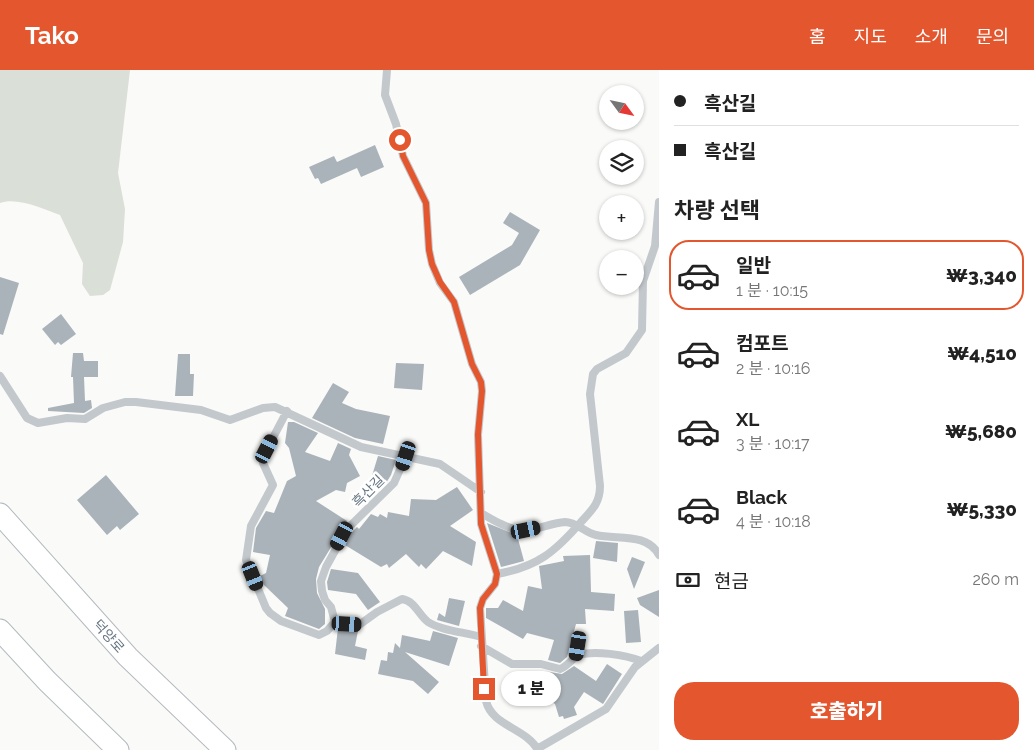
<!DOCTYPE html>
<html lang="ko">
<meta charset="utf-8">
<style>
body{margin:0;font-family:Raleway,"Noto Sans KR",sans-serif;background:#f6f6f6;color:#222;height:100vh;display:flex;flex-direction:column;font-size:19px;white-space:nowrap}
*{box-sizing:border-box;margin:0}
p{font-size:16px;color:#767676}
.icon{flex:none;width:28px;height:28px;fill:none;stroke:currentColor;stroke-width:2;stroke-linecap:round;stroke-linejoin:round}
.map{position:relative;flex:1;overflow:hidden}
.panel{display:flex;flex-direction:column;background:#fff;width:375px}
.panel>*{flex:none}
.top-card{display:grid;align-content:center;height:110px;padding:0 15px;background:#fff}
.needle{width:32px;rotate:123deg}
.fabs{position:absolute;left:599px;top:15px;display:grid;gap:10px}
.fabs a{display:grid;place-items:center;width:45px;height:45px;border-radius:50%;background:#fff;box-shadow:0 1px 4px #0004;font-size:25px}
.end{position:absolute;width:22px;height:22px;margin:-11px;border:6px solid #e4572e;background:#fff;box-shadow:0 0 0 2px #fff}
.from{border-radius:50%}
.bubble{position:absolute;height:35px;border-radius:18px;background:#fff;box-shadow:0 1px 4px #0004;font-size:16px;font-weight:800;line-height:35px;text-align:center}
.car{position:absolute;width:15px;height:30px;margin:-15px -8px;border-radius:6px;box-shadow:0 0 4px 1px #0007;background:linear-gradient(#222 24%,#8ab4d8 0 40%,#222 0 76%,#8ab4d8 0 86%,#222 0)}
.top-card b{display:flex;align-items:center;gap:18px;height:48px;font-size:19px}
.top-card b+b{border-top:1px solid #e0e0e0}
.top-card i{width:12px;height:12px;background:#222}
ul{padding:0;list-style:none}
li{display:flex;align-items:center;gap:15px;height:70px;margin:0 10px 8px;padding:0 5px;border:2px solid transparent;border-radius:20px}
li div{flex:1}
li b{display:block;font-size:19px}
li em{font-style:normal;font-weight:800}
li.selected{border-color:#e4572e}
li>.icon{width:45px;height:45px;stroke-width:1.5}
h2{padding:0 15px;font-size:22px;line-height:60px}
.pay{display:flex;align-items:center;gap:12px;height:55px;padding:0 15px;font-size:19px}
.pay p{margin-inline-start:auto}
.button{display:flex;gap:10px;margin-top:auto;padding:10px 15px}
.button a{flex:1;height:58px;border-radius:20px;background:#e4572e;color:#fff;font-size:20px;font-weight:800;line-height:58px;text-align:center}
header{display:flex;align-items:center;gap:30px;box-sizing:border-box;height:70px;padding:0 25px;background:#e4572e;color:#fff}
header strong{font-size:24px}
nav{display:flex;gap:28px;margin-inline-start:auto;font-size:18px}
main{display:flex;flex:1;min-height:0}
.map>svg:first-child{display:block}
.green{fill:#dadfd7}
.building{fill:#aab3b9}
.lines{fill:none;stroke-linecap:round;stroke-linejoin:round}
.secondary-casing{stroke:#b3babf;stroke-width:23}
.service{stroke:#c3c8cc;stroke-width:8}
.secondary{stroke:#fff;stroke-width:21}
.route{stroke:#e4572e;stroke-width:6}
.labels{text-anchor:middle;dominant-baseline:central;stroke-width:5;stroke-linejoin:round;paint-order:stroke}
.street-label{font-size:14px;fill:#657683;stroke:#fff}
</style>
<header>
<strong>Tako</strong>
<nav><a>홈</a><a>지도</a><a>소개</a><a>문의</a></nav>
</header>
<main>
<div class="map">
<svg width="659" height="680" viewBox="0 0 659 680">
<rect width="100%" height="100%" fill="#fafaf8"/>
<path class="green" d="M0,0h130l-12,103 7,36 -2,33 -13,48 -7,5 -13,1 -8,-12 1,-21 -23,-48c-17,-6 -42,-18 -60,-12z"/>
<path class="building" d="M375,75l9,22 -23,10 -4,-9 -36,16 -3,-6 -3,1 -6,-12 25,-11 3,6z
M510,142l30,18 -20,35 -50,30 -11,-18 53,-32 7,-12 -16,-10z
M0,207l19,6 -16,52 -3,-1z
M61,244l15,20 -15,11 -3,-3 -3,3 -13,-16z
M73,283h10l1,8h14v16h-14l1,24 6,-1 1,8 -8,5 -36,-2v-3l26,-5 -1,-26h-2z
M178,284h12v20h4l-1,22h-18z
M396,293l28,1 -2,26 -28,-2z
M333,313l16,9 -7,11 14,6 34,7 -7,28 -28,-6 -43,-20z
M288,352h6l24,11 -13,19 25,9 8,-18 13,6 -2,6 11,21 -13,7 -2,9 -9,-2 -20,11 31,20 -28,46 -3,12 1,14 8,16v15l-6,5 -34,-13 3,-8 -24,-23 -4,-9 6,-3 4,-18 -17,-3 3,-24 10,-17 8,2 13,-32 9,-5 -7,-28 -4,-5z
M378,386l18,4 -5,15 -5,8 -15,-4z
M106,405l33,39 -19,16 -3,-4 -10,9 -30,-35z
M457,417l16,23 -23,16 26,16 -4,24 -29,-15 -17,18 -5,-5 -2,3 -13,-13 -17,14 -2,-4 -6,3 -36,-22 7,-13 5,-5 2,2 12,-15 7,3 2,-3 7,4 1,-6 21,4 2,-17 25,1z
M487,453l30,12 7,26 -23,6z
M596,471l22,2 -1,19 -24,-4z
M590,485l1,37 24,2 -1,17 -29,-2 1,15h-10l-9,33 -7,6 -12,-3 6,-20 -27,-7 -4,6 -37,-21v-10h12l5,-8 20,11 5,-25 14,3 -3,-23 25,-5 -1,-5z
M632,487l13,5 -11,27 -7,-20z
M331,499l27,4 22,29 -12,8 -12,-16 -28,-4 -1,-8z
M659,520v27l-19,-12 -3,-7z
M449,528l16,3 -6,25 -22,-6 2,-7 6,4z
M638,540l3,32 -15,1 -2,-32z
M338,558l20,3 -3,15 12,3 -2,11 -30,-6z
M433,561l25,7 -9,28 -44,-14 34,30 -11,12 -15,-13 -35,-7 3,-14 6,1 1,-9 5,1 2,-10 5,5 2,-13 28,6z
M607,594l15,10 -19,30 -19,-12 -10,15 3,8 -13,4 -1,-3 -4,1 -4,-13 -12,-8 -6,6 -11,-11 18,-20 18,3 12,-8 22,15z"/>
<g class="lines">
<defs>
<path id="secondary" d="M0,444l128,143 97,93
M0,560l47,51 71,69"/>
</defs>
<use href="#secondary" class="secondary-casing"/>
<path class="service" d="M387,0l-2,25 11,29 7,32 23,47 3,47 3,14 8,19 14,19 18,62 9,18 1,9 -4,44 3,89 16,50 -2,10 -12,15 -3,9 6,93c6,25 40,27 52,49
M0,306l27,42 11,5 29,-5 18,1 18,-11 22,-6h11l65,8 29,10 33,-12 12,-1 86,40 79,17 41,28
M287,341l-20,38 -4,14 10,22 -22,41 -5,34 20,48 4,5 11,8 38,14 8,-4 8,-9 24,3 18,-13 25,-13c13,2 16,15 26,23 14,9 37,10 53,15
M481,443c12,7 25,15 38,17 16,2 30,-7 46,-8 12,0 20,11 31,13 21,5 51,-3 63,20
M497,504c40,-7 58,-22 84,-52 11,-12 19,-19 19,-36l-10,-92 3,-20 4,-5 29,-16 16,-23 1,-49 12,-35 4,-44
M335,552l-4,-15 -6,-7 -3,-9 -1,-10 5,-14 21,-38 47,-46 12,-27
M481,576l31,18h29l19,5c8,-3 12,-11 19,-14 15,-5 47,0 62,6
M576,586l4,-20
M537,679l69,-40 29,-42 24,-19"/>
<use href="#secondary" class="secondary"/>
</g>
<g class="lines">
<path class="route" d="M400,70l3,16 23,47 3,47 3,14 8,18 14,20 18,62 9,18 1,9 -4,43 3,90 16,50 -2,10 -12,15 -3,9 4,81"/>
</g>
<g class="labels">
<g class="street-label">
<text transform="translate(368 421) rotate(-45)">흑산길</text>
<text transform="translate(109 566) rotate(48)">덕양로</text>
</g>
</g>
</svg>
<div class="fabs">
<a><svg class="needle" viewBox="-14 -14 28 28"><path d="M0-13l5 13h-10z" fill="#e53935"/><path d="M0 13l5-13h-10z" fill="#767676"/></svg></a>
<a><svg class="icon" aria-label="layers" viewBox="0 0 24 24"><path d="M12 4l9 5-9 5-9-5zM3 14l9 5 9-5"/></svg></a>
<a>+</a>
<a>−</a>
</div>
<i class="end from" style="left:400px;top:70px"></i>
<i class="end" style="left:484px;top:619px"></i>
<div class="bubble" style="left:501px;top:601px;width:60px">1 분</div>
<i class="car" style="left:267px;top:379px;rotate:27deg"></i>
<i class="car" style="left:406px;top:386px;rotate:198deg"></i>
<i class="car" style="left:526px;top:460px;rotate:78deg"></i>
<i class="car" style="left:342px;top:466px;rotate:208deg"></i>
<i class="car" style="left:253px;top:506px;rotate:158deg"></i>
<i class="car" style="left:347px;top:554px;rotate:93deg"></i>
<i class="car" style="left:578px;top:576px;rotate:189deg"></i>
</div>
<section class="panel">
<div class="top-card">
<b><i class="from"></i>흑산길</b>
<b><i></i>흑산길</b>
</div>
<h2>차량 선택</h2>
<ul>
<li class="selected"><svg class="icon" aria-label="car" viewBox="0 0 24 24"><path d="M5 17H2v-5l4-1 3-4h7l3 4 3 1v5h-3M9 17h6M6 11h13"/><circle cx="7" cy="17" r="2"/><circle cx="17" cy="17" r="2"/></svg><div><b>일반</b><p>1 분 · 10:15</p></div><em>₩3,340</em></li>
<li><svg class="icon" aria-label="car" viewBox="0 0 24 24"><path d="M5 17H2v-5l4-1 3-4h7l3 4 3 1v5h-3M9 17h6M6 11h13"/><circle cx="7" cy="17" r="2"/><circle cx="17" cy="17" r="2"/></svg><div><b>컴포트</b><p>2 분 · 10:16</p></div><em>₩4,510</em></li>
<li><svg class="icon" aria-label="car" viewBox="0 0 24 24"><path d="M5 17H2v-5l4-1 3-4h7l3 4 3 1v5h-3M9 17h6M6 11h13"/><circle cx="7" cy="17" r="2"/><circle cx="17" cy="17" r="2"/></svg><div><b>XL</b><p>3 분 · 10:17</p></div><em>₩5,680</em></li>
<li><svg class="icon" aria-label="car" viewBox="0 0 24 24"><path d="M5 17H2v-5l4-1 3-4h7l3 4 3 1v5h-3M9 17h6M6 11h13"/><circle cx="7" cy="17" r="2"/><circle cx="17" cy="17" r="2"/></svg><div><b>Black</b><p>4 분 · 10:18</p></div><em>₩5,330</em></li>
</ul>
<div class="pay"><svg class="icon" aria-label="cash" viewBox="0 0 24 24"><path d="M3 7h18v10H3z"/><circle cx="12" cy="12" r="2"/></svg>현금<p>260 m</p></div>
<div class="button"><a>호출하기</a></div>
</section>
</main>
